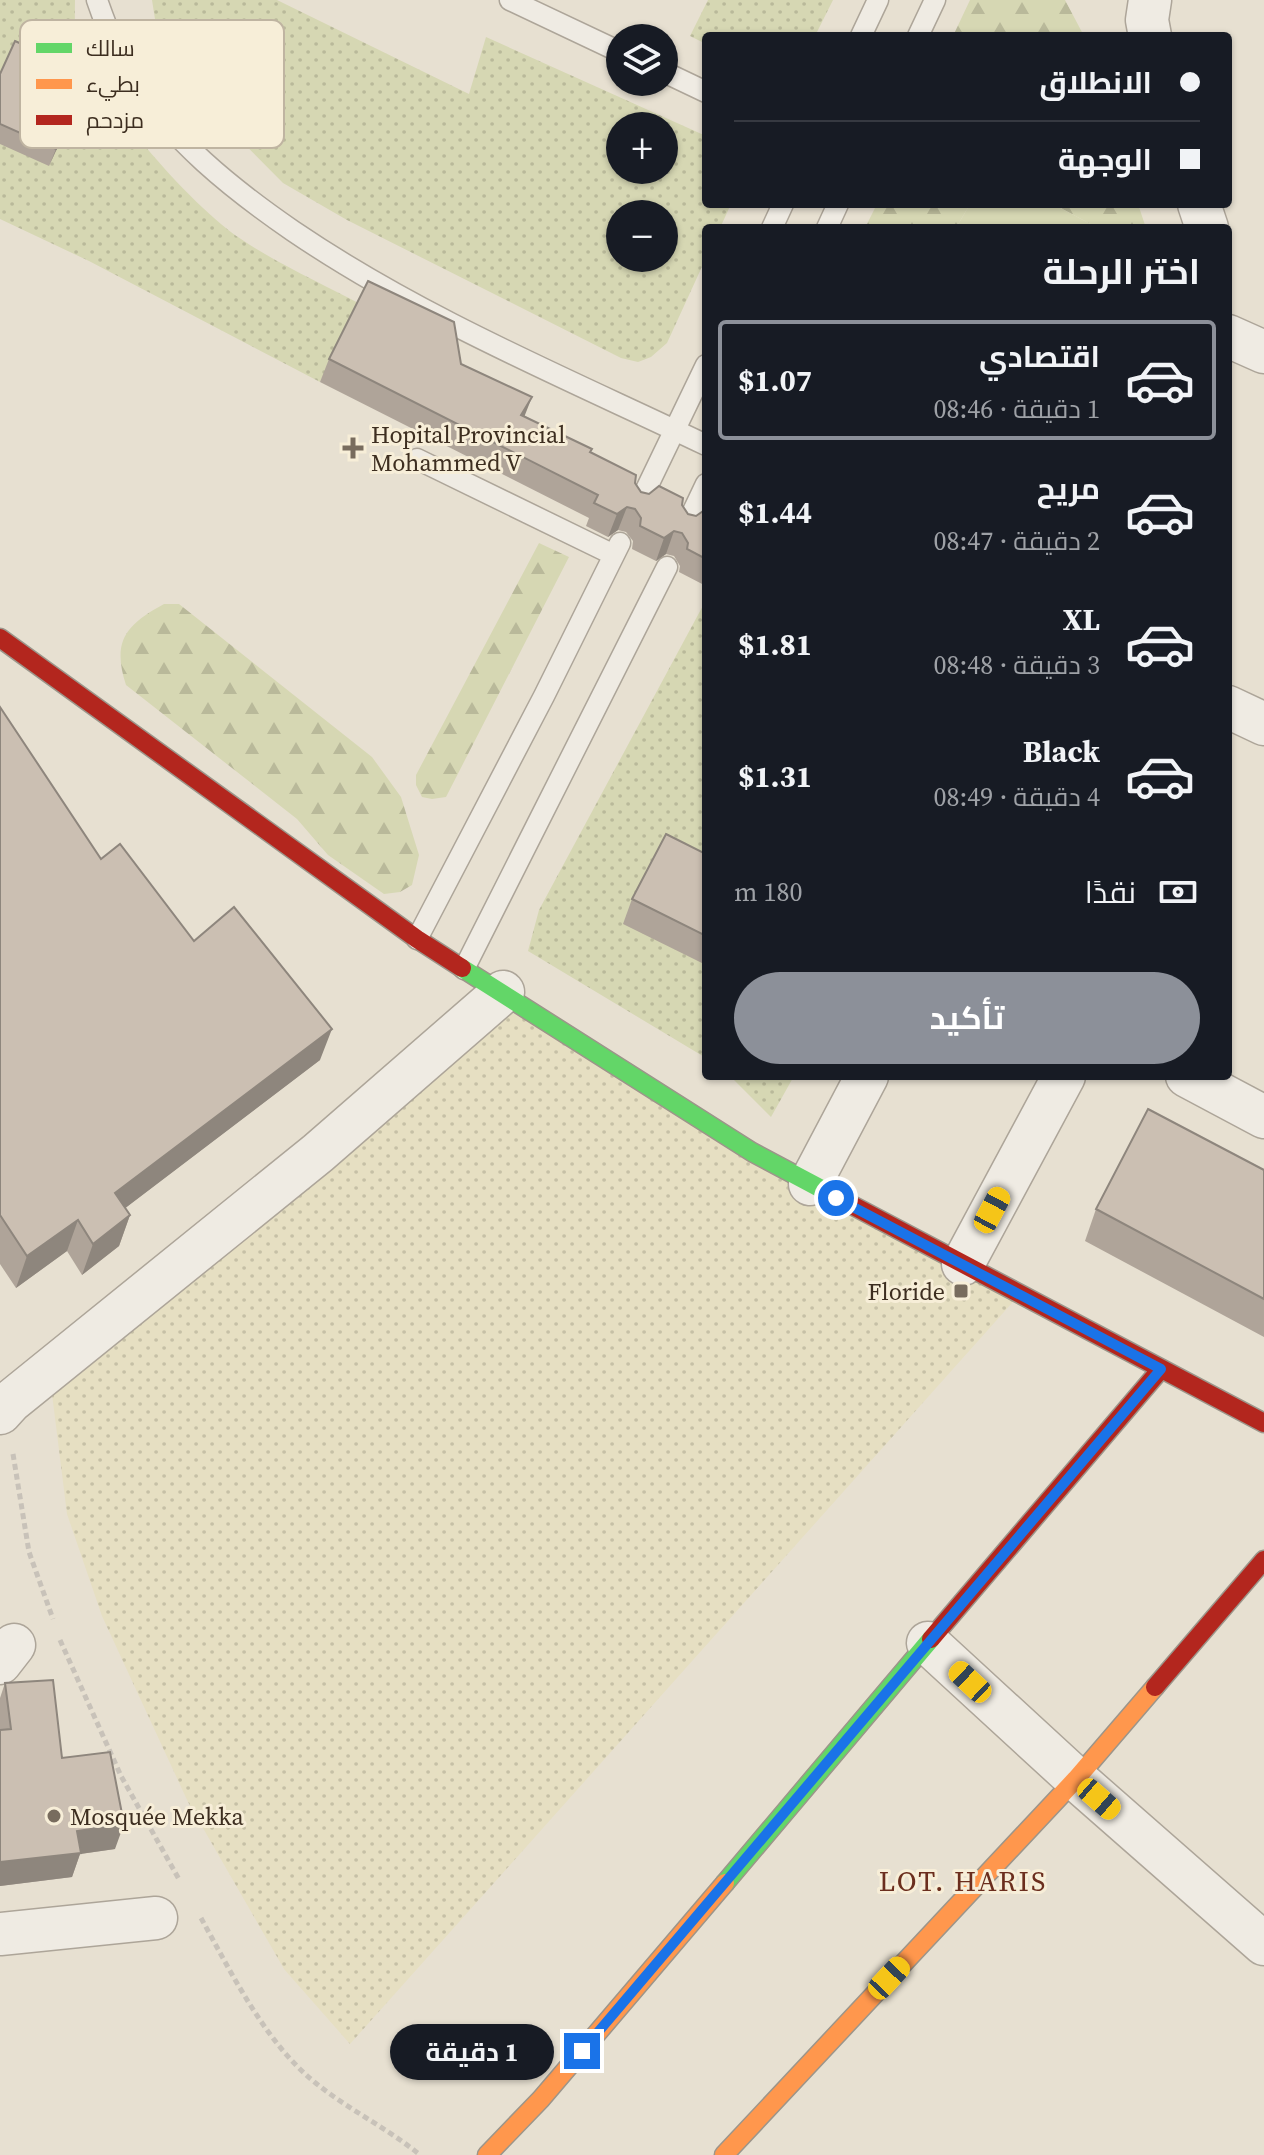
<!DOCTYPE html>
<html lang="ar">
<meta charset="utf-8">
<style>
body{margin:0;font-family:"Source Serif 4",Cairo,serif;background:#242831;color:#f1f3f6;direction:rtl;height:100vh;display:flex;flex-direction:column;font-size:30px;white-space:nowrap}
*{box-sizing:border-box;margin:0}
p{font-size:26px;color:#9ea1a6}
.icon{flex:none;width:44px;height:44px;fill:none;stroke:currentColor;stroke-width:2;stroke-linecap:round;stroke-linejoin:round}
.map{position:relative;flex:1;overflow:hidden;direction:ltr}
.drawer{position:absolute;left:702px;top:224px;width:530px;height:856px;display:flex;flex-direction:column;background:#171b24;border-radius:8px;box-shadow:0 2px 6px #0004;direction:rtl}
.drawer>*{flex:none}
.guide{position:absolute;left:702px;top:32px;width:530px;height:176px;border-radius:8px;box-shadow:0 2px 6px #0004;direction:rtl;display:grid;align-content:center;height:176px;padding:0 32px;background:#171b24}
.tools{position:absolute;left:606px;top:24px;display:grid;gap:16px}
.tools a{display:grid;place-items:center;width:72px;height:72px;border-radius:50%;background:#171b24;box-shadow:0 2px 6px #0004;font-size:40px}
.end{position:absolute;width:36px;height:36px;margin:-18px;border:10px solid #1a73e8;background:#fff;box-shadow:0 0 0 4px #fff}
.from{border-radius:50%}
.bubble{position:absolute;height:56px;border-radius:28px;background:#171b24;box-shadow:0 2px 6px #0004;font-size:26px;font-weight:700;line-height:56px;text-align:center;direction:rtl}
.car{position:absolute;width:24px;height:48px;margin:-24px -12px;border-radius:10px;box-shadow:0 0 6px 2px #0007;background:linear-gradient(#f5c518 24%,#345 0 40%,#f5c518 0 76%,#345 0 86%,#f5c518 0)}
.guide b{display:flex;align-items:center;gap:28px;height:76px;font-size:30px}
.guide b+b{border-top:2px solid #363941}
.guide i{width:20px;height:20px;background:#f1f3f6}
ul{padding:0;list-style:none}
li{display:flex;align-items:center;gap:24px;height:120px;margin:0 16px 12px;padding:0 16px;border:4px solid transparent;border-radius:8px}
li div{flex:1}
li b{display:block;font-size:30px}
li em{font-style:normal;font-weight:700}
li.on{border-color:#8c9099}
li>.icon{width:72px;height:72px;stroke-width:1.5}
h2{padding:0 32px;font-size:36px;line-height:96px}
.pay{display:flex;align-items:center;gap:20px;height:88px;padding:0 32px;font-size:30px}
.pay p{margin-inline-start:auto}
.button{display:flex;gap:16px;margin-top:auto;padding:16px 32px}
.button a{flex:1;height:92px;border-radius:48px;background:#8c9099;color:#fff;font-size:32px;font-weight:700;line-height:92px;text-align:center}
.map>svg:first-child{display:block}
.farmland{fill:url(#farmland-dots)}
.green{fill:url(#green-dots);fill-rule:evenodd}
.forest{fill:url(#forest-firs)}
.pitch{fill:#d6d7b3}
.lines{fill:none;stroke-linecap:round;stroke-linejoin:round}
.lane-casing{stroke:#ada599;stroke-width:23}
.street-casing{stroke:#ada599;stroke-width:45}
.fast-casing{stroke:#9c958a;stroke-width:21}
.slow-casing{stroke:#9c958a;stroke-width:21}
.jam-casing{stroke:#9c958a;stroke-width:21}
.path{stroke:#c8c2b9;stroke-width:5;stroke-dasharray:6 4;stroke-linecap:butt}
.lane{stroke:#efebe3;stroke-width:20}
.street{stroke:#efebe3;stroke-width:42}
.fast{stroke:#63d668;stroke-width:18}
.slow{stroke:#ff974d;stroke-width:18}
.jam{stroke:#b3261e;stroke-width:18}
.wall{fill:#afa499}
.shaded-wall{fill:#8e867d}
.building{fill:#cbbfb2;stroke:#8e867d;stroke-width:2}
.route{stroke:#1a73e8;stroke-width:10}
.poi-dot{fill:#786c5e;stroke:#f7eed8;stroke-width:3}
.labels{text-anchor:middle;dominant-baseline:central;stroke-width:6;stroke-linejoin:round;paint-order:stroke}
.poi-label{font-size:24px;fill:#3d2e20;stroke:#f7eed8;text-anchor:start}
.quarter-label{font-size:28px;letter-spacing:2px;fill:#6b2e1e;stroke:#f7eed8}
.key{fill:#f7eed8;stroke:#bfb4a1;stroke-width:2}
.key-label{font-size:22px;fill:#3d2e20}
</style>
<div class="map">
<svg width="1264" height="2155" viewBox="0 0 1264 2155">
<defs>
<pattern id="farmland-dots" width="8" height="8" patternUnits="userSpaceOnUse" patternTransform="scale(2)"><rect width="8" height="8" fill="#e6dfc2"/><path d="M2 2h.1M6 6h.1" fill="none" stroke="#c6c0a6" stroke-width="1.8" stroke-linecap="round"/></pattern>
<pattern id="green-dots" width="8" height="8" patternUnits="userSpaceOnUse" patternTransform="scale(2)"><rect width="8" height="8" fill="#d6d7b3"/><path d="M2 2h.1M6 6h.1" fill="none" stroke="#b9b99a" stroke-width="1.8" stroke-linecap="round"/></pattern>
<pattern id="forest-firs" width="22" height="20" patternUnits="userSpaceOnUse" patternTransform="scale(2)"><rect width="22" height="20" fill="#d6d7b3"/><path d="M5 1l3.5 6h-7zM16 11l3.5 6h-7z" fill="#b9b99a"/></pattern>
</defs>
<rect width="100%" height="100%" fill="#e7e0d1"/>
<path class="farmland" d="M492,1001l528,293 -670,750 -66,-75 -96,-167 -86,-186 -35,-102 -18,-144z"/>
<path class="green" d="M0,0h75c0,12 -1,25 2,37 16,58 114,169 164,202 37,25 80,44 119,65l-40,78 -231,-121 -89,-42z
M152,0h125l192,94 17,-57 220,99v68h25l-11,24h-14v30l-39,85 -16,14 -13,5 -17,-4 -274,-138 -64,-37 -83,-84 -29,-41 -14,-26zM664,126v44h-44v-44zM620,214h44v44h-44z
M708,0h125l-18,36h-109v8l-16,-8z
M706,600v458l-178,-107 11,-41z
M730,1076h64l-23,41z"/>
<path class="forest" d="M970,0h95l19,36h-131z
M877,204h93l-14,24h-91z
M1053,204h85l8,24h-48z
M539,543l30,14 -123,240 -14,2 -10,-2 -6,-12v-10z
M164,604h15l193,153 29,40 18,58 -7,30 -12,7 -16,2 -56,-39 -31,-36 -171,-134c-14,-43 -1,-60 38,-81z"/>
<path class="pitch" d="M970,204h83l45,24h-142z"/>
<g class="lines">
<defs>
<path id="lane" d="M97,0c9,26 19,53 34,77 40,63 101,112 162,154 128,87 273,147 413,214
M510,0l110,52
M861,36l17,-36
M918,36l17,-36
M664,72l42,20
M772,228l11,-24
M827,228l11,-24
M417,459l197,96
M639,504l67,-139
M686,526l20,-42
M417,939l127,-243 76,-153
M464,969l203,-402"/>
<path id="street" d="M1150,36l-3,-16 3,-20
M1199,204l8,24
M1228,336l36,16
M1228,707l36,17
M1187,1076l77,41
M810,1184l57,-108
M963,1264l101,-188
M0,1413l10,-11 308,-249 185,-161
M928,1643l148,136 188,165
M0,1663l14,-18
M0,1934l156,-16"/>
<path id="fast" d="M462,968l290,184 94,50
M725,1883l206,-244"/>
<path id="slow" d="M487,2155l54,-56 184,-216
M724,2155l352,-376 79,-92"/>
<path id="jam" d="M0,638l417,301 45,29
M846,1202l418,221
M931,1639l230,-270
M1155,1687l109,-127"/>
</defs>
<use href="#lane" class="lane-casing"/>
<use href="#street" class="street-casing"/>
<use href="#fast" class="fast-casing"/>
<use href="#slow" class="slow-casing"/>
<use href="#jam" class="jam-casing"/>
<path class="path" d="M13,1454l16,98 24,67
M60,1640l61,136 59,105
M201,1918c26,47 56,107 94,146 36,38 85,58 125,91"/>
<use href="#lane" class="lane"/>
<use href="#street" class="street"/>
<use href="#fast" class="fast"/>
<use href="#slow" class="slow"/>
<use href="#jam" class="jam"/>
</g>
<path class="wall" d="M96,59l-6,17 -41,90 -49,-22v-70l57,-14z
M329,359l132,5 64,52 65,36 45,31 6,9 41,13 6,9 8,2 10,-7v77l-27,-14 1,-6 -6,-10 -8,-2 -10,7 -24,-12 1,-8 -7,-9 -8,-2 -10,7 -22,-11 3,-8 -269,-136z
M0,707l101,152 93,82 126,119 -195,148 5,7 -11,31 -37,29 -15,-24 -51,37 -16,-24z
M706,854v111l-83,-41 9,-25z
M1264,1170v167l-179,-96 11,-32z
M5,1683l57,75 53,91 -35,5 -8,23 -72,9v-188z"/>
<path class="shaded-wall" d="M96,59l-6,17 -41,90 7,-17z
M532,397l-9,23 -2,-5z
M627,507l-9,23 -10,7 9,-23z
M674,531l-8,23 -10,7 8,-23z
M332,1029l-12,31 -217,165 12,-32z
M130,1215l-11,31 -37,29 11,-31z
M78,1220l-11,31 -51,37 11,-32z
M124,1824l-9,25 -35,5 -8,23 -72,9v-24l77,-31z"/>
<path class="building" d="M15,41l42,19 7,-16 32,15 -40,90 -56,-25v-50z
M368,281l86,41 7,42 71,33 -11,18 71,34 -2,3 46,23 -1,8 6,9 8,2 10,-8 24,12 -1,7 6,9 8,2 10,-7v50l-19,-10 1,-6 -6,-10 -8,-2 -10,7 -24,-12 1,-8 -6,-9 -8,-2 -10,7 -23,-11 4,-8 -269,-136z
M0,707l101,152 19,-15 74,97 40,-34 98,122 -217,164 15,22 -37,29 -15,-24 -51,36 -27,-41z
M666,834l40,20v82l-74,-37z
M1148,1109l116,61v129l-168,-90z
M53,1680l9,78 48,-6 14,72 -47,7 4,22 -81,9v-132l11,-1 -6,-46z"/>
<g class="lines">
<path class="route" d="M582,2051l579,-682 -325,-171"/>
</g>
<g class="poi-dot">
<path d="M349 436h8v8h8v8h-8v8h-8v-8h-8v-8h8z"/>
<rect x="953" y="1283" width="16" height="16" rx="4"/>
<circle cx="54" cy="1816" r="8"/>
</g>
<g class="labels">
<g class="poi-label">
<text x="371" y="434">Hopital Provincial<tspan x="371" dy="28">Mohammed V</tspan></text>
<text x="945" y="1291" text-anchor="end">Floride</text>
<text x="70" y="1816">Mosquée Mekka</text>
</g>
<g class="quarter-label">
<text x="963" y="1881">LOT. HARIS</text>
</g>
</g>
<rect x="20" y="20" width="264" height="128" rx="12" class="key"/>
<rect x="36" y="43" width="36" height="10" fill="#63d668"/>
<rect x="36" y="79" width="36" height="10" fill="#ff974d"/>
<rect x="36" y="115" width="36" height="10" fill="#b3261e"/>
<g class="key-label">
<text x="86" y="56">سالك</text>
<text x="86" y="92">بطيء</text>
<text x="86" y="128">مزدحم</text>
</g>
</svg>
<div class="tools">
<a><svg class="icon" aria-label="layers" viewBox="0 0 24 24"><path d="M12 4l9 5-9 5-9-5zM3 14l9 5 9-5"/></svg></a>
<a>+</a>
<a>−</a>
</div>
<i class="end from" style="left:836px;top:1198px"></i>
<i class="end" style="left:582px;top:2051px"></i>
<div class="bubble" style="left:390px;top:2024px;width:164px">1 دقيقة</div>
<i class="car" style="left:992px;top:1210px;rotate:28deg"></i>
<i class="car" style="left:970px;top:1682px;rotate:313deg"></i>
<i class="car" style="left:1099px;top:1799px;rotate:131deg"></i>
<i class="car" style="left:889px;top:1978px;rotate:43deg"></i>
<div class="guide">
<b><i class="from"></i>الانطلاق</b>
<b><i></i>الوجهة</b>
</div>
<section class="drawer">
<h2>اختر الرحلة</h2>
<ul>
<li class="on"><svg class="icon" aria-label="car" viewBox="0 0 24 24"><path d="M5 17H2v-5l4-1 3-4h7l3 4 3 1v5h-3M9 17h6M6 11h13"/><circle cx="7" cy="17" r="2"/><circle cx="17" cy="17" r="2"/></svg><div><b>اقتصادي</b><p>1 دقيقة · 08:46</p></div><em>$1.07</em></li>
<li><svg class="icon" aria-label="car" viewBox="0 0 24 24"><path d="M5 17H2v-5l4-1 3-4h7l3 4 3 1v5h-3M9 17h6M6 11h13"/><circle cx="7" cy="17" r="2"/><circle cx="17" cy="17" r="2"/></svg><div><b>مريح</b><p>2 دقيقة · 08:47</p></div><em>$1.44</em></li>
<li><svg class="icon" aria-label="car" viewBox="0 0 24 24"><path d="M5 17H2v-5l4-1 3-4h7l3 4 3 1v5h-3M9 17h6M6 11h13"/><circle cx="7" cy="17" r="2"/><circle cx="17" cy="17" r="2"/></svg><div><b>XL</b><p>3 دقيقة · 08:48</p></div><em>$1.81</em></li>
<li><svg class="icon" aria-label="car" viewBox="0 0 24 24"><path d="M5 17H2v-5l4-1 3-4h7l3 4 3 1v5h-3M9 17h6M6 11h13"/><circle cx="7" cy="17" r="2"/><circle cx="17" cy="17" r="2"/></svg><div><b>Black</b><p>4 دقيقة · 08:49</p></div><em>$1.31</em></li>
</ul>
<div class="pay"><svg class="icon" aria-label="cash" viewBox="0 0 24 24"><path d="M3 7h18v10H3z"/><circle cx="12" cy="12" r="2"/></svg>نقدًا<p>180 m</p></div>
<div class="button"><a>تأكيد</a></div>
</section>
</div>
